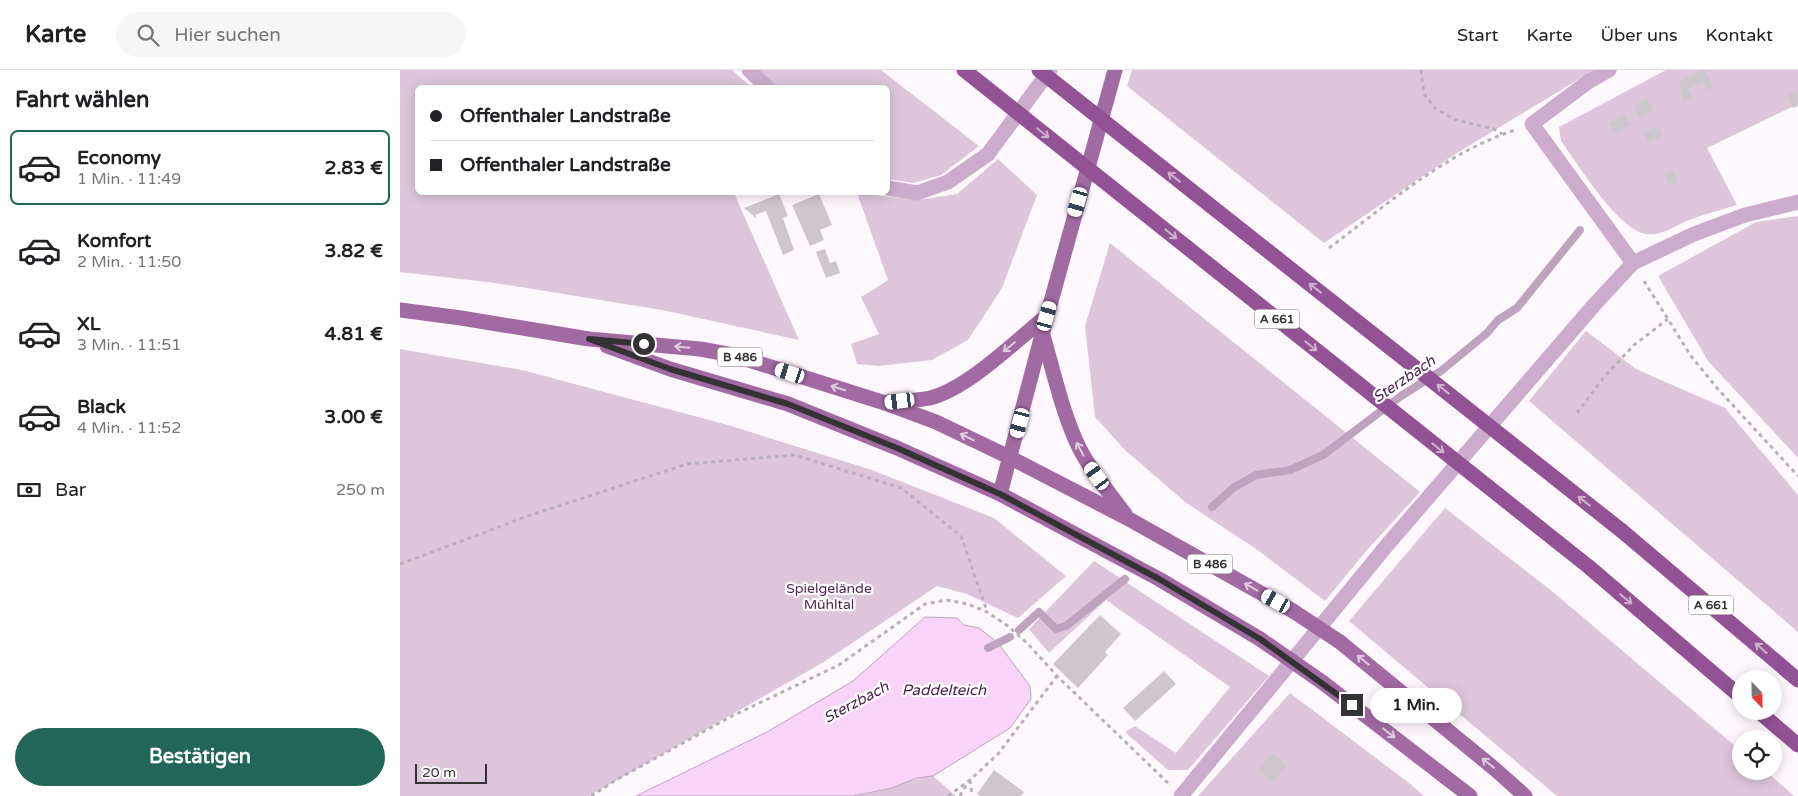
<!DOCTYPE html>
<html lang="de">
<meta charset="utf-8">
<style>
body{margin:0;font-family:"Varela Round",sans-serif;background:#f6f6f6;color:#202124;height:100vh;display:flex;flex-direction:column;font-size:19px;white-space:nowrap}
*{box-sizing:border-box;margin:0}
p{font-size:16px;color:#757577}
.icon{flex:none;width:28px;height:28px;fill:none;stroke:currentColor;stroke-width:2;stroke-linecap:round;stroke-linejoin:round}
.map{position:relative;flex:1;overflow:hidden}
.panel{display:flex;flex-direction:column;background:#fff;width:400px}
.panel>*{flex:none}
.guide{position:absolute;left:15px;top:15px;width:475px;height:110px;border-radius:8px;box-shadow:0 2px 12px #0003;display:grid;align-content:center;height:110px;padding:0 15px;background:#fff}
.needle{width:32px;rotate:158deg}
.tools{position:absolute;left:1332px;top:600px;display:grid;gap:10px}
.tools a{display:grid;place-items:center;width:50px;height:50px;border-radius:50%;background:#fff;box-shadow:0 2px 12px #0003;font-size:25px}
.scale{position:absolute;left:15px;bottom:12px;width:72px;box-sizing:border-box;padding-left:5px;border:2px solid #353235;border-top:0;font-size:14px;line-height:18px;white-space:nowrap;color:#353235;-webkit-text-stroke:4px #fff;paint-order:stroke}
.end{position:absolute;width:22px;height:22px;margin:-11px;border:6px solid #353235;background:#fff;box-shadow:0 0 0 2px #fff}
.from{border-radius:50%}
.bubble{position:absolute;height:35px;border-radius:18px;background:#fff;box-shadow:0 2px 12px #0003;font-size:16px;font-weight:800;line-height:35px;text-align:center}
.car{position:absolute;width:15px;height:30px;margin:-15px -8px;border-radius:6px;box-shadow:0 0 4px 1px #0007;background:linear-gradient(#fff 24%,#345 0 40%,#fff 0 76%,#345 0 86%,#fff 0)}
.guide b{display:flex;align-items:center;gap:18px;height:48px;font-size:19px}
.guide b+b{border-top:1px solid #e0e0e0}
.guide i{width:12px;height:12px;background:#202124}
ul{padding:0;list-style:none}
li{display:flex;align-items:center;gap:15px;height:75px;margin:0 10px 8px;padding:0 5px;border:2px solid transparent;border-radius:8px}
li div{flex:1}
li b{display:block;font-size:19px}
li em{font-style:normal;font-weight:800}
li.selected{border-color:#216657}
li>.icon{width:45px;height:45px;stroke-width:1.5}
h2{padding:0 15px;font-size:22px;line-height:60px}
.pay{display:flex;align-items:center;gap:12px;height:55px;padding:0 15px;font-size:19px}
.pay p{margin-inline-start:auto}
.primary-button{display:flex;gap:10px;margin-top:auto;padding:10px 15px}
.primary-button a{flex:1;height:58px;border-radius:30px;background:#216657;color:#fff;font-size:20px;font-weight:800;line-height:58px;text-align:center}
header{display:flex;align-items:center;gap:30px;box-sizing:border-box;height:70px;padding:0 25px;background:#fff;border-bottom:1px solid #e0e0e0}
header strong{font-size:24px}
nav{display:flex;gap:28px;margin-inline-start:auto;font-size:18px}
.search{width:350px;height:45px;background:#f6f6f6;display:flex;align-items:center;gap:12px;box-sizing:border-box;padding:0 18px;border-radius:28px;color:#757577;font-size:19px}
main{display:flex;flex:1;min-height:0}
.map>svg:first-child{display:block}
.green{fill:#ddc6dc}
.water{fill:#f9d3f8;stroke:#bea3be}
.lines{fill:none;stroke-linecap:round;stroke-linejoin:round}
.stream{stroke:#bea3be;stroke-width:8}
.building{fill:#cdc6cd}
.path{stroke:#b8b2b8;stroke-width:3;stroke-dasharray:4 4;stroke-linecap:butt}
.minor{stroke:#ccaccc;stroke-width:15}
.major{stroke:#a26aa3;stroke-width:15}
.highway{stroke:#925293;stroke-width:15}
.major-bridge{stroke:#a26aa3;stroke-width:15}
.highway-bridge{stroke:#925293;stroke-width:15}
.oneway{stroke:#ceb1ce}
.oneway2{stroke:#decbdf}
.route{stroke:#353235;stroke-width:6}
.labels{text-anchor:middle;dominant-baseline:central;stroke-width:4.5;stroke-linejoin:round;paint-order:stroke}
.shield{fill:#fff;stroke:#727072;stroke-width:1}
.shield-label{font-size:12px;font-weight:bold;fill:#353235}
.park-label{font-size:14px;fill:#532754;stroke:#fff}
.water-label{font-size:15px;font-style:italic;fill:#471b48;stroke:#fff}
</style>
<header>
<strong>Karte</strong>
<div class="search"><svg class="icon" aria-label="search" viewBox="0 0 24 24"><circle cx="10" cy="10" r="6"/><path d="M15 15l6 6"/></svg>Hier suchen</div>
<nav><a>Start</a><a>Karte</a><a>Über uns</a><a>Kontakt</a></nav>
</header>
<main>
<section class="panel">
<h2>Fahrt wählen</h2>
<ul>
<li class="selected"><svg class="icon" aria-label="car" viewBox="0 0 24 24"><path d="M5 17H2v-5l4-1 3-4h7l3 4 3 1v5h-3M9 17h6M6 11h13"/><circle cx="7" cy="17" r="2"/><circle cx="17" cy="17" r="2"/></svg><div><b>Economy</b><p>1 Min. · 11:49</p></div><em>2.83 €</em></li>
<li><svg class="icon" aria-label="car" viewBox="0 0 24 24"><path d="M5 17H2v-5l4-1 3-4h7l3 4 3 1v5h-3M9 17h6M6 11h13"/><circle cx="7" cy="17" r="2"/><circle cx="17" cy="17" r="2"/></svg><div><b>Komfort</b><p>2 Min. · 11:50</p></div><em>3.82 €</em></li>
<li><svg class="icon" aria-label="car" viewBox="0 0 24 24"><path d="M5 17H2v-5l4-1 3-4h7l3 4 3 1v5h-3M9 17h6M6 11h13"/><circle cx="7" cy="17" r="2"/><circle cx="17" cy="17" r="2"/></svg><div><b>XL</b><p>3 Min. · 11:51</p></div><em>4.81 €</em></li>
<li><svg class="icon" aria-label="car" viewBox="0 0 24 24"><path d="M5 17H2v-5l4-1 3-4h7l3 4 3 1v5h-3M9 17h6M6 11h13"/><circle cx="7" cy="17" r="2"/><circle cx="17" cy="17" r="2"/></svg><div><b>Black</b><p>4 Min. · 11:52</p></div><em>3.00 €</em></li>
</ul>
<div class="pay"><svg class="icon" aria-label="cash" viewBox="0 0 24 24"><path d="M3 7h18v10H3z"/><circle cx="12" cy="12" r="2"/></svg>Bar<p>250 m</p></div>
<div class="primary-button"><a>Bestätigen</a></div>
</section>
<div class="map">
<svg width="1398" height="726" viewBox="0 0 1398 726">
<rect width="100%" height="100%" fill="#fef7fe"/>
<path class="green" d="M0,0h332l19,17 -333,1v104l316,1 65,147 -137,-30 -167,-27 -95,-11z
M359,0h122l98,76 -38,29 -28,8 -25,-4v-91l-111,-1z
M732,0h462l-137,83 -133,90 -197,-157z
M1266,0h132v34l-91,44 30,57c-16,5 -32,9 -48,15 -13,5 -28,17 -43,14 -30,-6 -67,-69 -85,-93l-2,-14z
M598,89l39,36 -35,93 -34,52 -36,20 -53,6 -22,-2 -6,-20 28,-10 -18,-37 27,-17 -31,-87 61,7 39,-6z
M1398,146v242l-90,-97 -50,-85 98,-54z
M710,173l310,249 -53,58 -42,51 -69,-52 -71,-47 -60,-52 -30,-33 -10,-91z
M1186,261l50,38 89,39 73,87v137l-269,-231z
M0,279l122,21 206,55 144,45 122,48 72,58 -48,42 -51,-24 -30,-8 -113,76 -235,134h-189z
M1045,438l108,84 188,159v20h25l28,25h-237l-208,-175z
M694,491l175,115 -81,94h-20l-43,-38 10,-6 41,27 54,-66 -124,-87 -57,53 -20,-24z
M890,623l119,90 15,13h-226z
M533,706l23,20h-103c28,-5 53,-17 80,-20z"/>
<path class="water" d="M525,547l32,1 7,7 15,3 19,15 32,43 1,13 -21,29 -77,48 -17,2 -24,10 -39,8h-217l131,-64 86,-51z"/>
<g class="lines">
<path class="stream" d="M812,437l21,-19 23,-13 34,-5 33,-15 78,-59 40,-25 46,-38 11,-13 19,-12 63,-78
M619,560l20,-18 17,17 10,-3 59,-47
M588,578l22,-11"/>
</g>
<path class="building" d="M1302,0h3l9,18 -7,2 -4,-9 -15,8 4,8 -8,3 -4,-7 3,-2 -5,-9z
M1397,21l1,15 -5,2 -6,-13z
M1247,29l6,11 -14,7 -6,-11z
M1224,45l6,10 -16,9 -5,-11z
M1259,56l4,10 -15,7 -4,-11z
M1273,101l6,12 -9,3 -6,-11z
M379,124l9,22 -5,2 11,32 -11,5 -17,-44 -11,4 2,4 -13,-11z
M419,124l13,31 -12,5 4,10 -14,6 -18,-41z
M425,179l5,14 6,-2 4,12 -14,5 -10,-26z
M700,545l21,19 -16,18 3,3 -30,33 -25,-24z
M764,601l12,13 -41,37 -12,-13z
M873,683l14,12 -15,17 -14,-12z
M594,700l30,22 -3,4h-41l-3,-2z"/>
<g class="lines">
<path class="path" d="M1021,0l3,24 12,15 20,11 38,9 8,5
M929,178c59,-44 116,-95 186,-118
M1244,211l47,75 26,32 81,88
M1177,343l27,-36 30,-32 34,-26
M0,494l128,-48 159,-52 108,-9 106,33 60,48 26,75
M570,710l2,16
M191,726l25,-16 114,-63 109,-52 86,-61 21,-4 22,4 19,8 21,14 20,18 29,32 111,107
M548,726l22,-16 28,-26 59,-78
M560,726l8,-14"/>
<path class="minor" d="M349,0l19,18
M1209,0l-21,12 -56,42 101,139
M488,118l29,5 31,-11 40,-28 62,-84
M781,726l207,-252 207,-240 38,-41 61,-29 51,-19 53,-13"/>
<path class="major" d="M0,240l61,8 128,21 111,10 33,6 152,48 51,19 75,36 116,60 166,93
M643,265c10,35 18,72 33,106 12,27 32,50 49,73
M207,276l63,23 118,35 109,44 103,46 159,85 101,60
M488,332c13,-1 28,-1 42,-4 39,-10 85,-57 117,-82
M600,424l47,-178 68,-246
M940,572l156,128 29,26
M922,612l148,114"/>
<path class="highway" d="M1222,461l176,149
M1189,497l152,130
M1358,641l40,34"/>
<path class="major-bridge" d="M893,541l47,31
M860,569l62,43"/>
<path class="highway-bridge" d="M564,0l625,497
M639,0l583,461"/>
</g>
<defs><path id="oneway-shaft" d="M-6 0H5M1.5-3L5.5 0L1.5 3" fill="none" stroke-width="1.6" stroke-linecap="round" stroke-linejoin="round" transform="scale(1.25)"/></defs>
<g class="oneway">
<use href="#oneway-shaft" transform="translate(643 63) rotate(39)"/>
<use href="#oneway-shaft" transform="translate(774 107) rotate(-142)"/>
<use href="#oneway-shaft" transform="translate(771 164) rotate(39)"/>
<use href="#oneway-shaft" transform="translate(915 218) rotate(-142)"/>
<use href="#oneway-shaft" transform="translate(911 276) rotate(39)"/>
<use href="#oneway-shaft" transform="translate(1043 319) rotate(-142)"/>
<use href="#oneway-shaft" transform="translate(1038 378) rotate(39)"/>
<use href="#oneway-shaft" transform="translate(1184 431) rotate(-142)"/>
<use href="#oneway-shaft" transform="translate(1226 529) rotate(40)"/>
<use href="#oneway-shaft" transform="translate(1361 578) rotate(-138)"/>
</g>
<g class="oneway2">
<use href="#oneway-shaft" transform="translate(282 277) rotate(-175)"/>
<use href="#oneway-shaft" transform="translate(609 277) rotate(141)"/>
<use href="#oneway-shaft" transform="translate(438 318) rotate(-163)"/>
<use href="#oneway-shaft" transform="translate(567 367) rotate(-154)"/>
<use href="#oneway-shaft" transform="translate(680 379) rotate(-118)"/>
<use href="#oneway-shaft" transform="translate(851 517) rotate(-151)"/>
<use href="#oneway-shaft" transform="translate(963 590) rotate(-141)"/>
<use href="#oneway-shaft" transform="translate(989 663) rotate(38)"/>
<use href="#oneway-shaft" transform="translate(1088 693) rotate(-141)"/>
</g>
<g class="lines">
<path class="route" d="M244,274l-55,-5 81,30 118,35 109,44 103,46 159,85 101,60 92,66"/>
</g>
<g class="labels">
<g class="shield">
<rect x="854.5" y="239.5" width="45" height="19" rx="4"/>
<rect x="317.5" y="277.5" width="45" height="19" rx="4"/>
<rect x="787.5" y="484.5" width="45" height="19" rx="4"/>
<rect x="1288.5" y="525.5" width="45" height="19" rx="4"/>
</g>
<g class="shield-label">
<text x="877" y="249">A 661</text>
<text x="340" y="287">B 486</text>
<text x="810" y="494">B 486</text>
<text x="1311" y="535">A 661</text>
</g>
<g class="park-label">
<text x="429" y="518">Spielgelände<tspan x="429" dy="16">Mühltal</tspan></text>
</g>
<g class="water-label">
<text transform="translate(1004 309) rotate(-34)">Sterzbach</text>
<text x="544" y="620">Paddelteich</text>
<text transform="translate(456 632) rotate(-28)">Sterzbach</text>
</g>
</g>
</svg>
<div class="tools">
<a><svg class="needle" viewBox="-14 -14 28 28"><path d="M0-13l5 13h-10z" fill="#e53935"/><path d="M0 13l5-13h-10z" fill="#757577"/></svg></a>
<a><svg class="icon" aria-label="locate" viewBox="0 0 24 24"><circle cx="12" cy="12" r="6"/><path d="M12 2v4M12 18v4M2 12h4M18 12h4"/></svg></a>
</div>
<div class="scale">20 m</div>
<i class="end from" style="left:244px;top:274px"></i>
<i class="end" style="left:952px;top:635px"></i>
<div class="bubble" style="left:970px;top:618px;width:92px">1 Min.</div>
<i class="car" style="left:678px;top:132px;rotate:196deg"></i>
<i class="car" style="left:647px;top:246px;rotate:16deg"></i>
<i class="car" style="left:390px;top:303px;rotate:288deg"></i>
<i class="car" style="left:500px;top:331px;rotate:263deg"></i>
<i class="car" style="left:620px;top:353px;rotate:195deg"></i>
<i class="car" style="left:697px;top:406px;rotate:324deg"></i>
<i class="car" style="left:876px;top:531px;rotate:299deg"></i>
<div class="guide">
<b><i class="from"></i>Offenthaler Landstraße</b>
<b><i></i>Offenthaler Landstraße</b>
</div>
</div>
</main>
